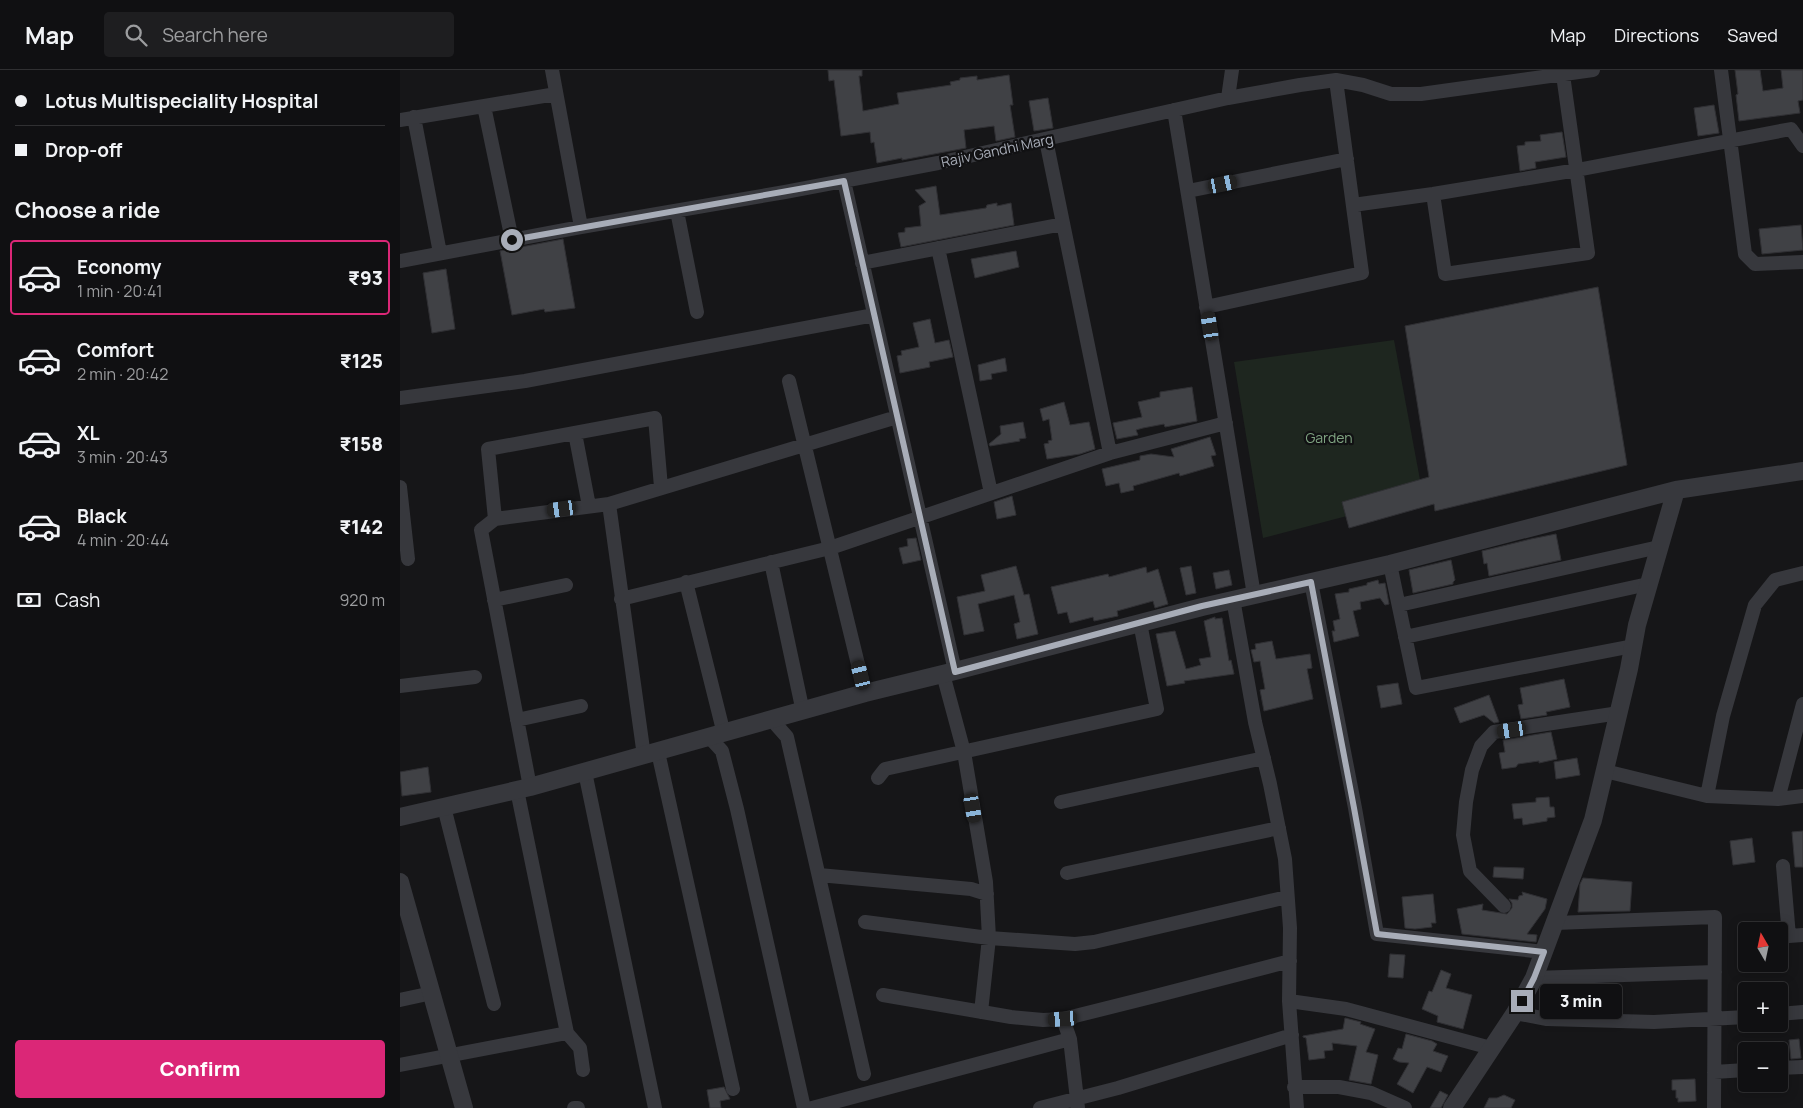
<!DOCTYPE html>
<meta charset="utf-8">
<style>
body{margin:0;font-family:Manrope,sans-serif;background:#1e1e20;color:#f1f3f6;height:100vh;display:flex;flex-direction:column;font-size:19px;white-space:nowrap}
*{box-sizing:border-box;margin:0}
p{font-size:16px;color:#9c9d9f}
.icon{flex:none;width:28px;height:28px;fill:none;stroke:currentColor;stroke-width:2;stroke-linecap:round;stroke-linejoin:round}
.map{position:relative;flex:1;overflow:hidden}
.details{display:flex;flex-direction:column;background:#101012;width:400px}
.details>*{flex:none}
.hud{display:grid;align-content:center;height:110px;padding:0 15px;background:#101012}
.needle{width:32px;rotate:351deg}
.tools{position:absolute;left:1338px;top:852px;display:grid;gap:10px}
.tools a{display:grid;place-items:center;width:50px;height:50px;border-radius:5px;background:#101012;box-shadow:0 2px 12px #0003,0 0 0 1px #303032;font-size:25px}
.end{position:absolute;width:22px;height:22px;margin:-11px;border:6px solid #a8adb8;background:#111;box-shadow:0 0 0 2px #111}
.from{border-radius:50%}
.bubble{position:absolute;height:35px;border-radius:5px;background:#101012;box-shadow:0 2px 12px #0003,0 0 0 1px #303032;font-size:16px;font-weight:800;line-height:35px;text-align:center}
.car{position:absolute;width:15px;height:30px;margin:-15px -8px;border-radius:6px;box-shadow:0 0 4px 1px #0007;background:linear-gradient(#222 24%,#8ab4d8 0 40%,#222 0 76%,#8ab4d8 0 86%,#222 0)}
.hud b{display:flex;align-items:center;gap:18px;height:48px;font-size:19px}
.hud b+b{border-top:1px solid #303032}
.hud i{width:12px;height:12px;background:#f1f3f6}
ul{padding:0;list-style:none}
li{display:flex;align-items:center;gap:15px;height:75px;margin:0 10px 8px;padding:0 5px;border:2px solid transparent;border-radius:5px}
li div{flex:1}
li b{display:block;font-size:19px}
li em{font-style:normal;font-weight:800}
li.current{border-color:#db2777}
li>.icon{width:45px;height:45px;stroke-width:1.5}
h2{padding:0 15px;font-size:22px;line-height:60px}
.pay{display:flex;align-items:center;gap:12px;height:55px;padding:0 15px;font-size:19px}
.pay p{margin-inline-start:auto}
.primary-button{display:flex;gap:10px;margin-top:auto;padding:10px 15px}
.primary-button a{flex:1;height:58px;border-radius:5px;background:#db2777;color:#fff;font-size:20px;font-weight:800;line-height:58px;text-align:center}
header{display:flex;align-items:center;gap:30px;box-sizing:border-box;height:70px;padding:0 25px;background:#101012;border-bottom:1px solid #303032}
header strong{font-size:24px}
nav{display:flex;gap:28px;margin-inline-start:auto;font-size:18px}
.search{width:350px;height:45px;background:#1e1e20;display:flex;align-items:center;gap:12px;box-sizing:border-box;padding:0 18px;border-radius:5px;color:#9c9d9f;font-size:19px}
main{display:flex;flex:1;min-height:0}
.map>svg:first-child{display:block}
.green{fill:#1e261f}
.building{fill:#404145;stroke:#303034}
.lines{fill:none;stroke-linecap:round;stroke-linejoin:round}
.minor{stroke:#37383d;stroke-width:14}
.tertiary{stroke:#37383d;stroke-width:18}
.route{stroke:#a8adb8;stroke-width:6}
.labels{text-anchor:middle;dominant-baseline:central;stroke-width:4.5;stroke-linejoin:round;paint-order:stroke}
.street-label{font-size:14px;fill:#a8adb8;stroke:#111113}
.park-label{font-size:14px;fill:#7fa381;stroke:#111113}
</style>
<header>
<strong>Map</strong>
<div class="search"><svg class="icon" aria-label="search" viewBox="0 0 24 24"><circle cx="10" cy="10" r="6"/><path d="M15 15l6 6"/></svg>Search here</div>
<nav><a>Map</a><a>Directions</a><a>Saved</a></nav>
</header>
<main>
<section class="details">
<div class="hud">
<b><i class="from"></i>Lotus Multispeciality Hospital</b>
<b><i></i>Drop-off</b>
</div>
<h2>Choose a ride</h2>
<ul>
<li class="current"><svg class="icon" aria-label="car" viewBox="0 0 24 24"><path d="M5 17H2v-5l4-1 3-4h7l3 4 3 1v5h-3M9 17h6M6 11h13"/><circle cx="7" cy="17" r="2"/><circle cx="17" cy="17" r="2"/></svg><div><b>Economy</b><p>1 min · 20:41</p></div><em>₹93</em></li>
<li><svg class="icon" aria-label="car" viewBox="0 0 24 24"><path d="M5 17H2v-5l4-1 3-4h7l3 4 3 1v5h-3M9 17h6M6 11h13"/><circle cx="7" cy="17" r="2"/><circle cx="17" cy="17" r="2"/></svg><div><b>Comfort</b><p>2 min · 20:42</p></div><em>₹125</em></li>
<li><svg class="icon" aria-label="car" viewBox="0 0 24 24"><path d="M5 17H2v-5l4-1 3-4h7l3 4 3 1v5h-3M9 17h6M6 11h13"/><circle cx="7" cy="17" r="2"/><circle cx="17" cy="17" r="2"/></svg><div><b>XL</b><p>3 min · 20:43</p></div><em>₹158</em></li>
<li><svg class="icon" aria-label="car" viewBox="0 0 24 24"><path d="M5 17H2v-5l4-1 3-4h7l3 4 3 1v5h-3M9 17h6M6 11h13"/><circle cx="7" cy="17" r="2"/><circle cx="17" cy="17" r="2"/></svg><div><b>Black</b><p>4 min · 20:44</p></div><em>₹142</em></li>
</ul>
<div class="pay"><svg class="icon" aria-label="cash" viewBox="0 0 24 24"><path d="M3 7h18v10H3z"/><circle cx="12" cy="12" r="2"/></svg>Cash<p>920 m</p></div>
<div class="primary-button"><a>Confirm</a></div>
</section>
<div class="map">
<svg width="1403" height="1038" viewBox="0 0 1403 1038">
<rect width="100%" height="100%" fill="#161618"/>
<path class="green" d="M994,270l29,156 -160,42 -29,-176z"/>
<path class="building" d="M428,0h34v6h-3l4,35 36,-7 -2,-11 54,-8 -1,-3 10,-2v-2l17,-2v4l32,-5 4,30h-3l5,32 -19,4 -2,-15 -30,4 2,18 -64,12v-2l-25,5 -3,-21 -3,1 -1,-11 -29,4 -7,-56 -5,1z
M1335,0h25l3,21 20,-3 -2,-18h22v30l-5,1 2,12 -61,8 -3,-26 2,-1z
M648,28l5,30 -19,3 -5,-30z
M1314,35l5,28 -21,3 -4,-28z
M1162,62l4,25 -31,5 1,6 -16,3 -3,-25 8,-1v-3l16,-1 -1,-6z
M536,116l4,29 46,-7 1,-3 10,-2v3l14,-3 3,22 -113,22 -3,-14 7,-1v-4l16,-2 -2,-20 7,-4 -11,-12z
M1401,155l2,25 -41,4 -3,-25z
M163,169l12,69 -30,4 -1,-3 -32,6 -12,-64z
M616,181l3,16 -44,11 -4,-19z
M46,199l9,60 -23,4 -9,-60z
M1198,217l29,178 -192,46 -1,-7 -85,24 -7,-26 87,-25 -24,-151z
M530,249l5,24 14,-3 4,17 -24,5 1,5 -30,6 -3,-17 5,-1 -1,-4 18,-4 -6,-24z
M605,288l2,13 -16,3 1,5 -12,2 -2,-16z
M792,317l5,34 -32,6 -1,-3 -21,4 -7,2 2,5 -21,4 -4,-16 29,-6 -4,-15 22,-5v-5z
M664,332l6,23 19,-3 6,27 -15,5 -33,5 -3,-15 5,-1 -1,-2 4,-1 -3,-21 -6,2 -3,-12z
M623,352l3,16 -7,1 1,2 -30,5 -1,-2 12,-10 -1,-8z
M810,367l6,18 -5,1 3,10 -34,10 -1,-3 -46,13 1,4 -13,3 -2,-10 -13,3 -4,-17 38,-9v-4l11,-2 23,3 -3,-8z
M612,426l4,19 -19,4 -3,-17z
M1156,464l5,26 -72,16 -2,-13 -3,1 -2,-13 49,-12z
M516,468l5,22 -18,4 -4,-16 9,-2 -1,-7z
M1051,490l4,20 -2,2v2l-40,9 -4,-23z
M616,496l8,29 5,-1 9,40 -21,5 -3,-15 6,-2 -6,-27 -36,9 6,27 -20,4 -7,-38 28,-6 -4,-16z
M791,496l5,27 -10,2 -6,-27z
M746,497l1,6 11,-4 10,35 -13,4 -2,-7 -36,10 1,5 -24,5 -1,-4 -23,6 -3,-11 -9,2 -7,-27 57,-13 1,3z
M829,500l3,15 -16,4 -3,-16z
M978,510l1,4 6,-1 4,21 -4,1 -5,-7 -20,4 1,7 -8,2 6,25 -25,6 -2,-11h3l-2,-10 7,-2 -5,-25 14,-2v-3l18,-4v-2z
M815,547v2l7,-1 7,43 2,-1 3,14 -50,7 1,2 -18,3 -11,-52 19,-3 11,38 15,-4 -2,-6 12,-2 -7,-36z
M872,571l4,18 34,-5 2,14 -5,1 6,30 -49,12 -4,-21 5,-1 -5,-28 -6,1 -3,-12 5,-1 -1,-5z
M1164,609l6,28 -24,5 1,3 -26,4 -3,-14 5,-1 -3,-16z
M998,613l4,21 -21,4 -4,-22z
M1089,625l10,27 -5,1 -10,-8 -24,8 -6,-15z
M1151,662l6,27 -18,4v-2l-21,3 -2,3 -14,2 -3,-16 6,-1 -2,-12z
M1177,688l3,17 -24,4 -2,-17z
M28,697l3,25 -29,4 -2,-24z
M1149,727l1,10h4l1,10 -8,1v3l-24,4 -1,-7 -8,1 -2,-15 24,-2v-4z
M1403,761v36h-8l-3,-35z
M1352,768l3,24 -22,3 -3,-24z
M1094,797l30,1 -1,11 -30,-2z
M1183,808l49,4 -2,29 -52,1 2,-28z
M1122,822l25,7 -2,10 -18,25 10,1 -1,7 -74,-8 -5,-25 26,-5 -1,6 25,4 5,-6v-5l-3,-4 9,1 1,-4 4,-1z
M1033,824l3,29h-5l1,4 -17,2 -10,-1 -3,-31z
M990,884l15,1 -2,23 -15,-1z
M1041,900l10,4 -5,14 26,7 -9,34 -26,-7 1,-6 -16,-7 7,-18 3,1z
M945,948l16,4 -1,2 15,5 -9,23 12,3 -7,29 -22,-4 8,-34 -25,-3 1,7 -9,1 1,7 -16,2 -3,-22 -3,-1v-1l40,-7z
M1006,964l26,7 5,3 -4,7 15,5 -7,16 -14,-5 -14,26 -16,-9 12,-21 -10,-1 -6,-3 5,-11 4,1z
M1399,969l2,19 -10,1 -2,-19z
M1295,1009l1,22 -18,1v-4h-2v-8h-4v-10z
M324,1017l6,12 -10,2 1,7h-11l-3,-18z
M1040,1021l8,4 -7,13h-11z
M1104,1025l11,5 -4,8h-27l5,-10h8z"/>
<g class="lines">
<path class="minor" d="M152,0l29,157
M1321,0l24,184 10,10 48,-2
M828,28l4,-28
M84,36l28,134
M774,40l80,485
M14,47l26,136
M0,50l156,-26
M646,70l64,313
M444,111l111,490
M788,121l159,-32
M1033,124l12,80 143,-21 -25,-178
M953,135l80,-11 144,-24 214,-41 12,17
M277,141l20,101
M538,178l53,245
M0,191l181,-34 204,-35 153,-29 290,-65 72,-13 36,-5 27,5 28,9h30l172,-24
M462,193l201,-39
M806,237l156,-34 -26,-193
M389,311l76,312
M0,328l125,-17 349,-66
M175,363l14,73
M0,417l8,72
M209,434l35,252
M95,449l-7,-70 167,-31 6,69
M371,492l32,150
M990,494l26,124 217,-42
M286,512l38,152
M911,512l44,226 22,126 167,18
M221,529l209,-51 280,-95 116,-30
M833,529l22,123 15,62 15,75 5,69 -1,73 8,107
M94,530l72,-15
M999,535l260,-58
M1005,567l243,-53
M543,604l21,78 22,130 3,56 -8,74
M0,616l75,-9
M117,650l64,-14
M372,650l15,17 77,337
M310,668l12,13 15,58 67,299
M258,682l75,337
M1205,701l102,25 71,3 25,-3
M185,702l70,336
M478,708l7,-9 272,-60 -17,-86
M130,717l-49,-257 14,-11 114,-15 288,-87
M1307,726l16,-80 32,-111 20,-25 28,-7
M1378,729l25,-95
M661,732l203,-44
M44,737l50,197
M1383,796l6,70 14,-1
M667,803l212,-45
M419,805l152,14 16,5
M1104,836l-34,-35 -7,-36 3,-33 6,-32 9,-24 13,-14 125,-19
M465,852l124,16 86,6 19,-2 193,-45
M1155,853l160,-6 -1,191
M1134,908l181,-6
M483,925l128,22 32,3 20,-1 96,-24 131,-34
M0,930l32,-7
M889,931l57,8 145,39
M1115,943l32,6 107,3 92,-5
M1379,944l24,-2
M663,949l7,20 8,69
M167,963l13,15 3,22
M0,995l167,-32 -50,-243
M1379,998l24,-1
M1314,1002l32,-2
M894,1017h45l32,6 34,15
M174,1038h4
M412,1038l258,-69
M640,1038l78,-20 174,-53"/>
<path class="tertiary" d="M0,747l130,-30 335,-94 90,-22 247,-64 188,-43 286,-74
M0,812l64,226
M1052,1038l63,-95 19,-35 59,-158 36,-151 8,-44 39,-135 127,-19"/>
</g>
<g class="lines">
<path class="route" d="M112,170l332,-59 111,491 247,-66 109,-24 43,226 23,126 167,18 -10,26 -12,23"/>
</g>
<g class="labels">
<g class="street-label">
<text transform="translate(597 80) rotate(-12)">Rajiv Gandhi Marg</text>
</g>
<g class="park-label">
<text x="929" y="367">Garden</text>
</g>
</g>
</svg>
<div class="tools">
<a><svg class="needle" viewBox="-14 -14 28 28"><path d="M0-13l5 13h-10z" fill="#e53935"/><path d="M0 13l5-13h-10z" fill="#9c9d9f"/></svg></a>
<a>+</a>
<a>−</a>
</div>
<i class="end from" style="left:112px;top:170px"></i>
<i class="end" style="left:1122px;top:931px"></i>
<div class="bubble" style="left:1140px;top:914px;width:82px">3 min</div>
<i class="car" style="left:823px;top:114px;rotate:78deg"></i>
<i class="car" style="left:810px;top:256px;rotate:351deg"></i>
<i class="car" style="left:162px;top:439px;rotate:262deg"></i>
<i class="car" style="left:461px;top:605px;rotate:346deg"></i>
<i class="car" style="left:1112px;top:660px;rotate:261deg"></i>
<i class="car" style="left:573px;top:738px;rotate:170deg"></i>
<i class="car" style="left:663px;top:949px;rotate:266deg"></i>
</div>
</main>
